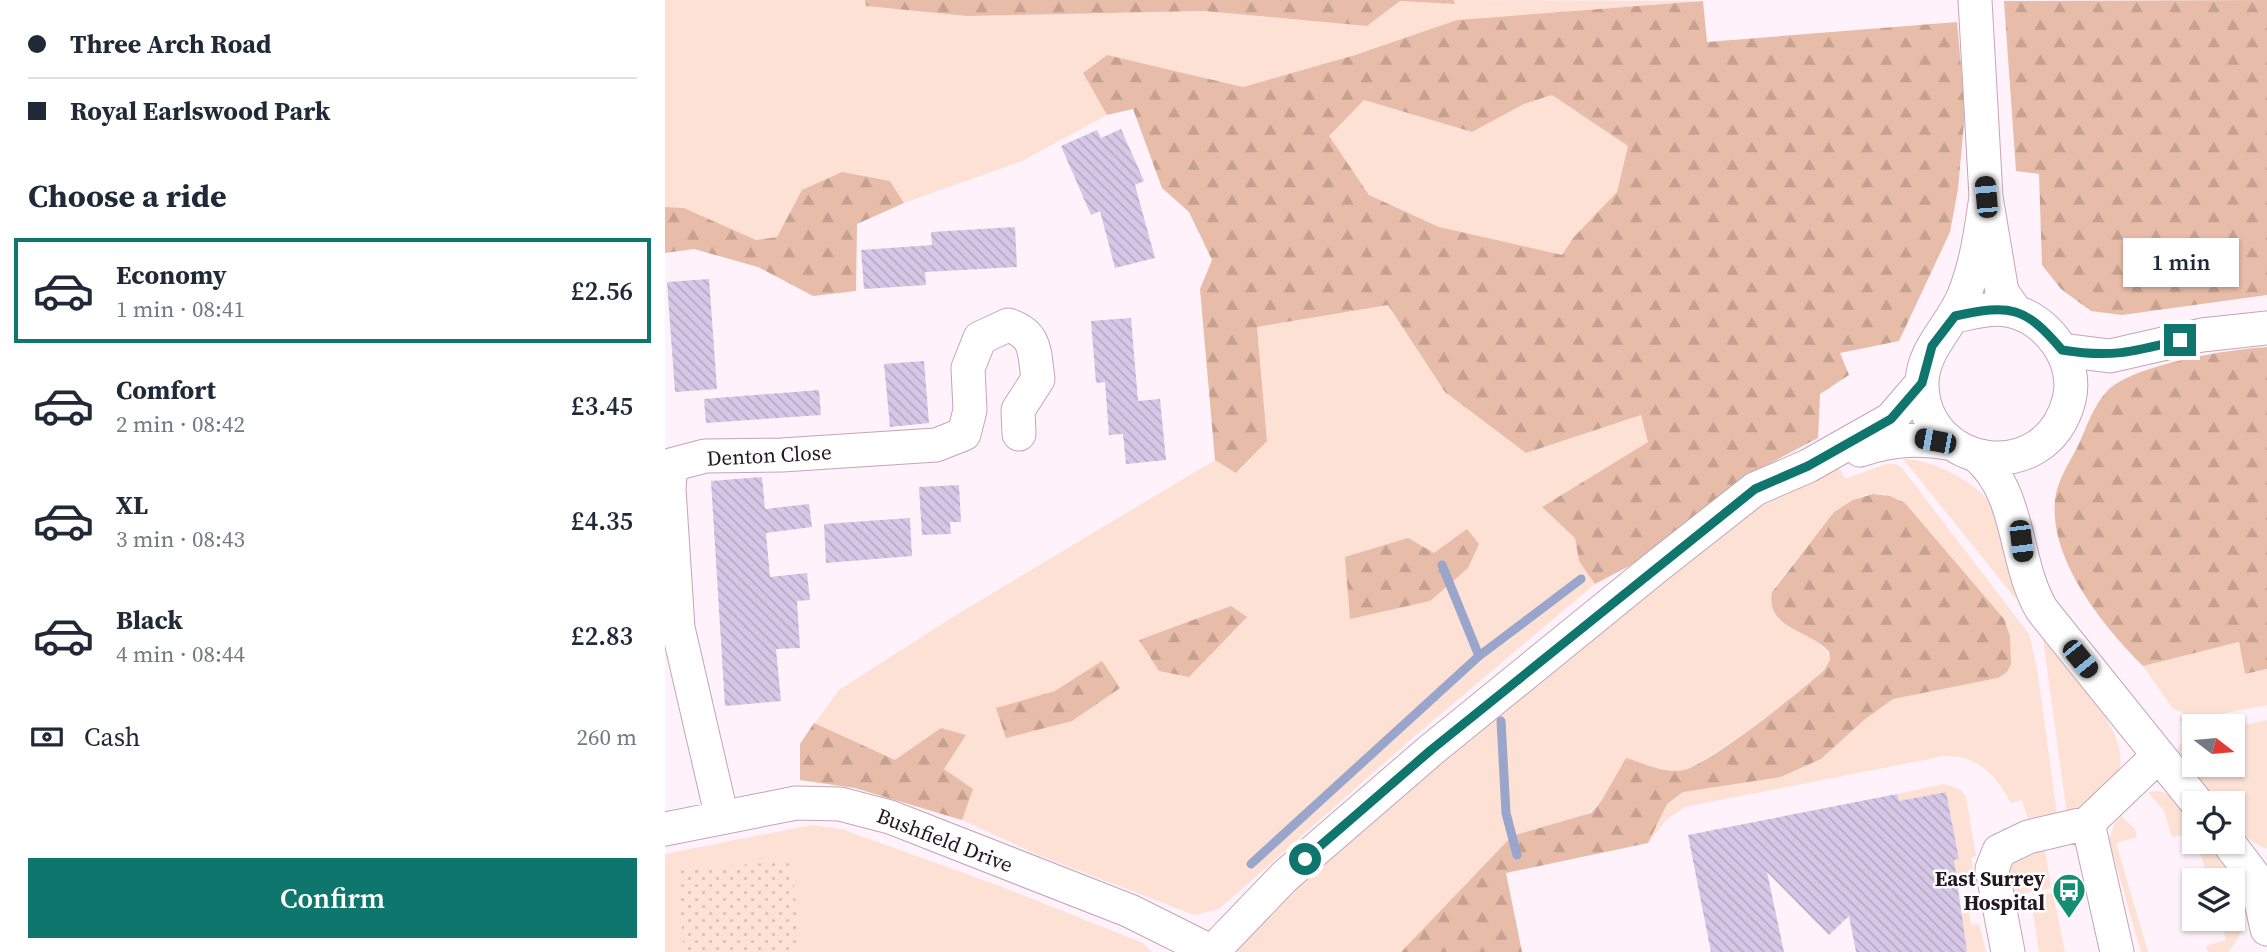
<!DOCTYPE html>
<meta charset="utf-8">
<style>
body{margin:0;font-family:"Source Serif 4",serif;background:#f6f6f7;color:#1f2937;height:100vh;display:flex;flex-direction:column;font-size:26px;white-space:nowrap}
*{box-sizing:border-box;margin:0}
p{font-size:23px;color:#747a83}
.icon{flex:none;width:38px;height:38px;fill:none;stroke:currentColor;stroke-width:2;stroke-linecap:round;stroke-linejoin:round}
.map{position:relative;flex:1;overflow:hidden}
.side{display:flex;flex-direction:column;background:#fff;width:665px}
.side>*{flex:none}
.top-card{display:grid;align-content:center;height:154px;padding:0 28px;background:#fff}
.needle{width:46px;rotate:106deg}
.fabs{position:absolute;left:1517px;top:714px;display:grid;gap:14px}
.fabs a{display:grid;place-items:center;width:63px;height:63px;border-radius:0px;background:#fff;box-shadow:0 2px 5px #0004;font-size:35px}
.end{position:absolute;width:32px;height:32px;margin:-16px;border:9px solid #0f766e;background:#fff;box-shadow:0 0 0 4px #fff}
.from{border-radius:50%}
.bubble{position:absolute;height:49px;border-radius:0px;background:#fff;box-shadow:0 2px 5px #0004;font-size:23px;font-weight:600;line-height:49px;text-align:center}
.car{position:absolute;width:21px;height:42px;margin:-21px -10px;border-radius:9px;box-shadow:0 0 5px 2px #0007;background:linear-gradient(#222 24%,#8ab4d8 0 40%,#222 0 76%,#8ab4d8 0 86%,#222 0)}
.top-card b{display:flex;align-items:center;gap:24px;height:66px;font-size:26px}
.top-card b+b{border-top:2px solid #e0e1e3}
.top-card i{width:18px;height:18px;background:#1f2937}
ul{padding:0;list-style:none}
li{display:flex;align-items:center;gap:21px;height:105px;margin:0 14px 10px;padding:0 14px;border:4px solid transparent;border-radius:0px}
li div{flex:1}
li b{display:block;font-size:26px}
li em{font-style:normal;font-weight:600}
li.active{border-color:#0f766e}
li>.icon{width:63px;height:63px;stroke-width:1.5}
h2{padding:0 28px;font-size:32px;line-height:84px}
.pay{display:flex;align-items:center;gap:18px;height:77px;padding:0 28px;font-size:26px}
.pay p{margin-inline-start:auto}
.button{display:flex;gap:14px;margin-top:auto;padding:14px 28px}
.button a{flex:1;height:80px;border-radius:0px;background:#0f766e;color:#fff;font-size:28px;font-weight:600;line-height:80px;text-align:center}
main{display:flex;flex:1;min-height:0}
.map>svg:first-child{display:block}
.grass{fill:#fde1d5}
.forest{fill:url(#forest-firs);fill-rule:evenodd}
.park{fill:url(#park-dots)}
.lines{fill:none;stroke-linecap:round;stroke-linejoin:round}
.stream{stroke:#9aa5cb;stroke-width:9}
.building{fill:url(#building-back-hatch)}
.minor-casing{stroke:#c3a5b8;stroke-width:35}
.minor{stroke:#fff;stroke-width:33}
.route{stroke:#0f766e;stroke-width:9}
.labels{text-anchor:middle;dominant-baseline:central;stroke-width:5;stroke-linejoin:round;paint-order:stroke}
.street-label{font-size:21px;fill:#23181f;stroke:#fff}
.poi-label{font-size:21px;font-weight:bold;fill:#23181f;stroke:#fff;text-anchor:end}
</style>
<main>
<section class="side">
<div class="top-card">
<b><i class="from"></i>Three Arch Road</b>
<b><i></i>Royal Earlswood Park</b>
</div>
<h2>Choose a ride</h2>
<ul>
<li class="active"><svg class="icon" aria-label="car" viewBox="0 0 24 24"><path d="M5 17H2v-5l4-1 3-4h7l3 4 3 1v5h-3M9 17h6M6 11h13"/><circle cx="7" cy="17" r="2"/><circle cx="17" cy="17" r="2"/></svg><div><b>Economy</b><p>1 min · 08:41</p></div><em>£2.56</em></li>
<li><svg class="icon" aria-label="car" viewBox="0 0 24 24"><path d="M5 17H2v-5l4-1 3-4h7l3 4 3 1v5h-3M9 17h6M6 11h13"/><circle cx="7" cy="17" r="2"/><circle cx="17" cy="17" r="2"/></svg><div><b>Comfort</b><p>2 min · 08:42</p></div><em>£3.45</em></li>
<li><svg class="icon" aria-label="car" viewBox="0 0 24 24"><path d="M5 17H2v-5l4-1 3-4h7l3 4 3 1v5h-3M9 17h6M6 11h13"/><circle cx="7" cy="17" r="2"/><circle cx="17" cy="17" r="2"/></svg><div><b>XL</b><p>3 min · 08:43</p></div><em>£4.35</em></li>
<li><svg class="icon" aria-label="car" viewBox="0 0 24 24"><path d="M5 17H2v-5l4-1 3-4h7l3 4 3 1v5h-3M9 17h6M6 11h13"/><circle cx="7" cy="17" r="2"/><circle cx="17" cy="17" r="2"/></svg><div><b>Black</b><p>4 min · 08:44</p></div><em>£2.83</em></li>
</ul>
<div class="pay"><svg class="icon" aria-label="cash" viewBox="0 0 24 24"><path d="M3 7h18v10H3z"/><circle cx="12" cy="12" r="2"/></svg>Cash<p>260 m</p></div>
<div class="button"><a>Confirm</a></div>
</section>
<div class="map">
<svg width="1602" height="952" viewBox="0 0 1602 952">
<defs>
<pattern id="forest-firs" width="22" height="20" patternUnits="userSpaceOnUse" patternTransform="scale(1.75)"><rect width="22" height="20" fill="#e7bca8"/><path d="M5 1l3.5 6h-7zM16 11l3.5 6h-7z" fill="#c6a190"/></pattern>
<pattern id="park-dots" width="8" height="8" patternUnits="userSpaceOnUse" patternTransform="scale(1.75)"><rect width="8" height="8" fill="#fde1d5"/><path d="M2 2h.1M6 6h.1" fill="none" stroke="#d9c0b6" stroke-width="1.8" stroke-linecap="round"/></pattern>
<pattern id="building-back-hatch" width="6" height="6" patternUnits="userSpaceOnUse" patternTransform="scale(1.75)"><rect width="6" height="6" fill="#d5c7e5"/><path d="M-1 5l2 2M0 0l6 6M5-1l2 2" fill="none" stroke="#b7aac4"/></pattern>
</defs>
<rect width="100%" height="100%" fill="#fff2fa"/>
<path class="grass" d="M0,0h200l1,6 101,10 237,-5 163,15 33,-25 54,3 1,-4 248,1 -246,19 -102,35 -112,32 -136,-32 -24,18 24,42 -85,46 -118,42 -14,-22 -88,9 -25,47 -21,3 -72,-32 -19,-1z
M887,95l76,51 -11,46 -44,46 -11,18 -123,-29 -70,-32 -41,-59 36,-36 108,32 52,-28z
M723,305l57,87 81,61 115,-38 8,27 -107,65 33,31 4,23 16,23 -178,150 -198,175 -25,6 -158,-61 -74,-34 -107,-32 -55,-8v-36l39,-54 117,-75 259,-155 22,13 30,-32 -10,-114z
M1238,459c29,0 74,23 89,47l24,93z
M1221,464h10l6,4 127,166 8,34 20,146 -29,5 -6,-19 -11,3c-15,-28 -33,-48 -67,-47l-259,51 -18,12 -19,24 19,-39 16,-12 99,-15 39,-18 43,-39 29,-21 105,-21 11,-9 1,-33 -6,-17 -99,-116 -22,-9 -19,1 -30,17 -59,74c-18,47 51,43 55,74 -9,21 -116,96 -140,108 -10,5 -21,2 -32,0l-56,32 -18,17 -72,19 -111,116h-169l34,-38 217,-188 254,-206 73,-42 29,-11 6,12z
M1378,639c21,26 99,102 72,138 -12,17 -32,31 -47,45z
M1574,642l6,32 22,-5v36l-88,17 3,-10 -9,-3 -30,-43z
M1602,720v129c-22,-9 -34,-22 -34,-46h-14l-43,-52 10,-15 8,-2 1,31h38v-38z
M1279,784l16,5 6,8 10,59 -5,2 5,25 -39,8 -25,-22 47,-10 -13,-67 -47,9 -2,-7z
M1494,791c17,5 35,24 35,42l-22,4 -8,-26 -16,-19z
M1456,816l14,13 2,8 -21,6 32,109h-7l-32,-112 5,-16z
M146,825l30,4 159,57 143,57 9,9h-487v-98z
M1532,842h13c9,10 22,22 28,34 13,25 9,56 -10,76h-20l-2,-6 20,-6 -6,-21h13v-39h-25z
M1380,850l6,38 -42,8c-1,-34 2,-38 36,-46z
M1388,893l12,59h-26l-8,-54z
M1304,912l2,13 8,-1 7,28h-19l-2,-11 -23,-23z"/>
<path class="forest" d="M200,0h589l1,4 -55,-3 -33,25 -163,-15 -237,5 -101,-10z
M1602,0v295l-145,20 -31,-4 -30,-22 -19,-24 -3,-91 -23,-3 -12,-170z
M1038,1l4,41 250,-20 8,89 -7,78 -8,43 -51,109 -59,12 9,22 -29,19 -2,44 -63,33 -120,92 -40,21 -16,-23 -4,-23 -33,-31 106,-65 -7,-27 -115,38 -81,-61 -57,-87 -131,22 10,114 -31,32 -21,-13 -15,-171 12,-29 -23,-48 -27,-24 -29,-79 -26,6 -24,-42 24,-18 136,32 112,-32 102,-35zM887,95l76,51 -11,46 -44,46 -11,17 -123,-28 -70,-32 -40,-59 35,-36 108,32 52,-28z
M177,172l48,9 14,22 -47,21 -1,67 -43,5 -55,-29 -64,-18 -29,4v-46l19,1 72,32 21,-3 25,-47z
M1602,347v322l-22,5 -6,-32 -96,24c-39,-39 -94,-106 -88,-166 2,-19 14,-37 23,-54 8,-18 16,-42 30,-56 28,-26 122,-41 159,-43z
M1208,494l17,2 15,7 99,116 6,17 1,28 -4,8 -9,6 -105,21 -29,21 -43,39 -40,18 -98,15 -16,12 -19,39 -142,30 16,79h-121l111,-116 79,-23 11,-13 24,-42c17,5 39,16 58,12 25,-6 118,-79 140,-100l6,-10 -1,-8c-18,-22 -64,-23 -57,-60l62,-80 19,-12z
M802,529l12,15 -11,24 -38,33 -80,18 -5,-62 63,-19 26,15z
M566,606l16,11 -58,60 -30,-6 -20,-31z
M437,661l18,27 -48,33 -66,17 -10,-30 59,-17z
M149,723l81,37 46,-32 25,7 -22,34 29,20 -11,31 -107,-32 -55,-8v-36z"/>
<path class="park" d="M127,860l8,92h-116l-7,-81z"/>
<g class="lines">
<path class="stream" d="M777,565l37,91
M836,721l5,92 11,42
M586,864l228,-208 102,-77"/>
</g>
<path class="building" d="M456,129l23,52 -9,4 20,73 -40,10 -15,-57 -9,4 -30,-69 36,-16 4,8z
M350,227l2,40 -92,5 1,13 -62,4 -3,-39 71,-5 -1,-13z
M44,279l8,110 -42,3 -8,-110z
M466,318l7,83 22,-2 6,61 -40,4 -3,-30 -14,1 -4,-53 -9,1 -5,-62z
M259,361l5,62 -39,4 -6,-63z
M154,390l2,25 -115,8 -2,-24z
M97,477l3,32 44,-5 3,23 -46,6 4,44 37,-4 3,27 -13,1 3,47 -24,1 5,52 -56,5 -14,-225z
M294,485l2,37h-11l1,12 -29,1 -3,-48z
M245,518l2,38 -86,7 -2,-39z
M1281,792l13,67 -5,1 13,92h-111l-7,-36 -20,19 -62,-63 17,80h-73l-23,-117 209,-41 2,7z"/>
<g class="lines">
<defs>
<path id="minor" d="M1310,0l11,197 16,95 14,20
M1290,316c16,-3 35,-9 52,-6 39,6 72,50 62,90 -23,89 -146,69 -147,-16 0,-35 30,-58 42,-89 13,-32 17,-65 22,-98
M1397,350l48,6 92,-21 65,-7
M1195,450c34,-11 59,-12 93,-6
M1311,455c46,38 37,107 66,155l155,193
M57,818l-44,-190 -9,-139 2,-24 34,-9 77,-1 154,-10 28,-11 6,-24 -2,-42 12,-30 28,-13c29,9 26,27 30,54l-20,31 1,24
M1423,823l29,129
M0,829l131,-26 44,1 50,13 240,94 82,41
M1563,842l28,37 11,50
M547,952l72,-75 147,-127 225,-183 99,-78 53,-23 83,-47 31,-36
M1343,952l-16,-83 7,-18 29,-14 60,-14 70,-67"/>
</defs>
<use href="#minor" class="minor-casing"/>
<use href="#minor" class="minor"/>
</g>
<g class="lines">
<path class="route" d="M640,859l126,-109 324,-261 53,-23 83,-47 31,-36 10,-37 23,-30c55,-12 70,-10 107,34 49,8 71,2 118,-10"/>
</g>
<defs>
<symbol id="bus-pin" viewBox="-11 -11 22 30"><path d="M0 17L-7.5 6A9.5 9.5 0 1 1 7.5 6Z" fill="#148e72" stroke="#fff"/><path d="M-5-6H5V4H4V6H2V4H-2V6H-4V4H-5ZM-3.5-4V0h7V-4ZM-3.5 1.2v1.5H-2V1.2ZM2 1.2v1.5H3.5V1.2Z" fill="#fff"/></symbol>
</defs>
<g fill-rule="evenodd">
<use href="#bus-pin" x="1385" y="871" width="38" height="52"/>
</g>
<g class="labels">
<g class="street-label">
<text transform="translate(104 455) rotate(-3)">Denton Close</text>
<text transform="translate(280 840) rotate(21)">Bushfield Drive</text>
</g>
<g class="poi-label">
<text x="1380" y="878">East Surrey<tspan x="1380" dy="24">Hospital</tspan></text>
</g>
</g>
</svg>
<div class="fabs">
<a><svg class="needle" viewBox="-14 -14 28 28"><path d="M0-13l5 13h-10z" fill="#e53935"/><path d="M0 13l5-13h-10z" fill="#747a83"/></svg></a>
<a><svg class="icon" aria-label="locate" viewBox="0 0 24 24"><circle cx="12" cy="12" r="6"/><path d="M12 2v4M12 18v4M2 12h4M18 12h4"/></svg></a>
<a><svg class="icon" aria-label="layers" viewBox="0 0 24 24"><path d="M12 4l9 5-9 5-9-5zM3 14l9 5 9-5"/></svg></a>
</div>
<i class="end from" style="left:640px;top:859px"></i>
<i class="end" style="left:1515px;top:340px"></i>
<div class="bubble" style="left:1458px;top:238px;width:116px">1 min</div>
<i class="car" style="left:1321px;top:197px;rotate:355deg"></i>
<i class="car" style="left:1270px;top:441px;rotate:281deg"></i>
<i class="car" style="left:1356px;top:541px;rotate:173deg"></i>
<i class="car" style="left:1415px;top:659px;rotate:141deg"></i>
</div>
</main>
